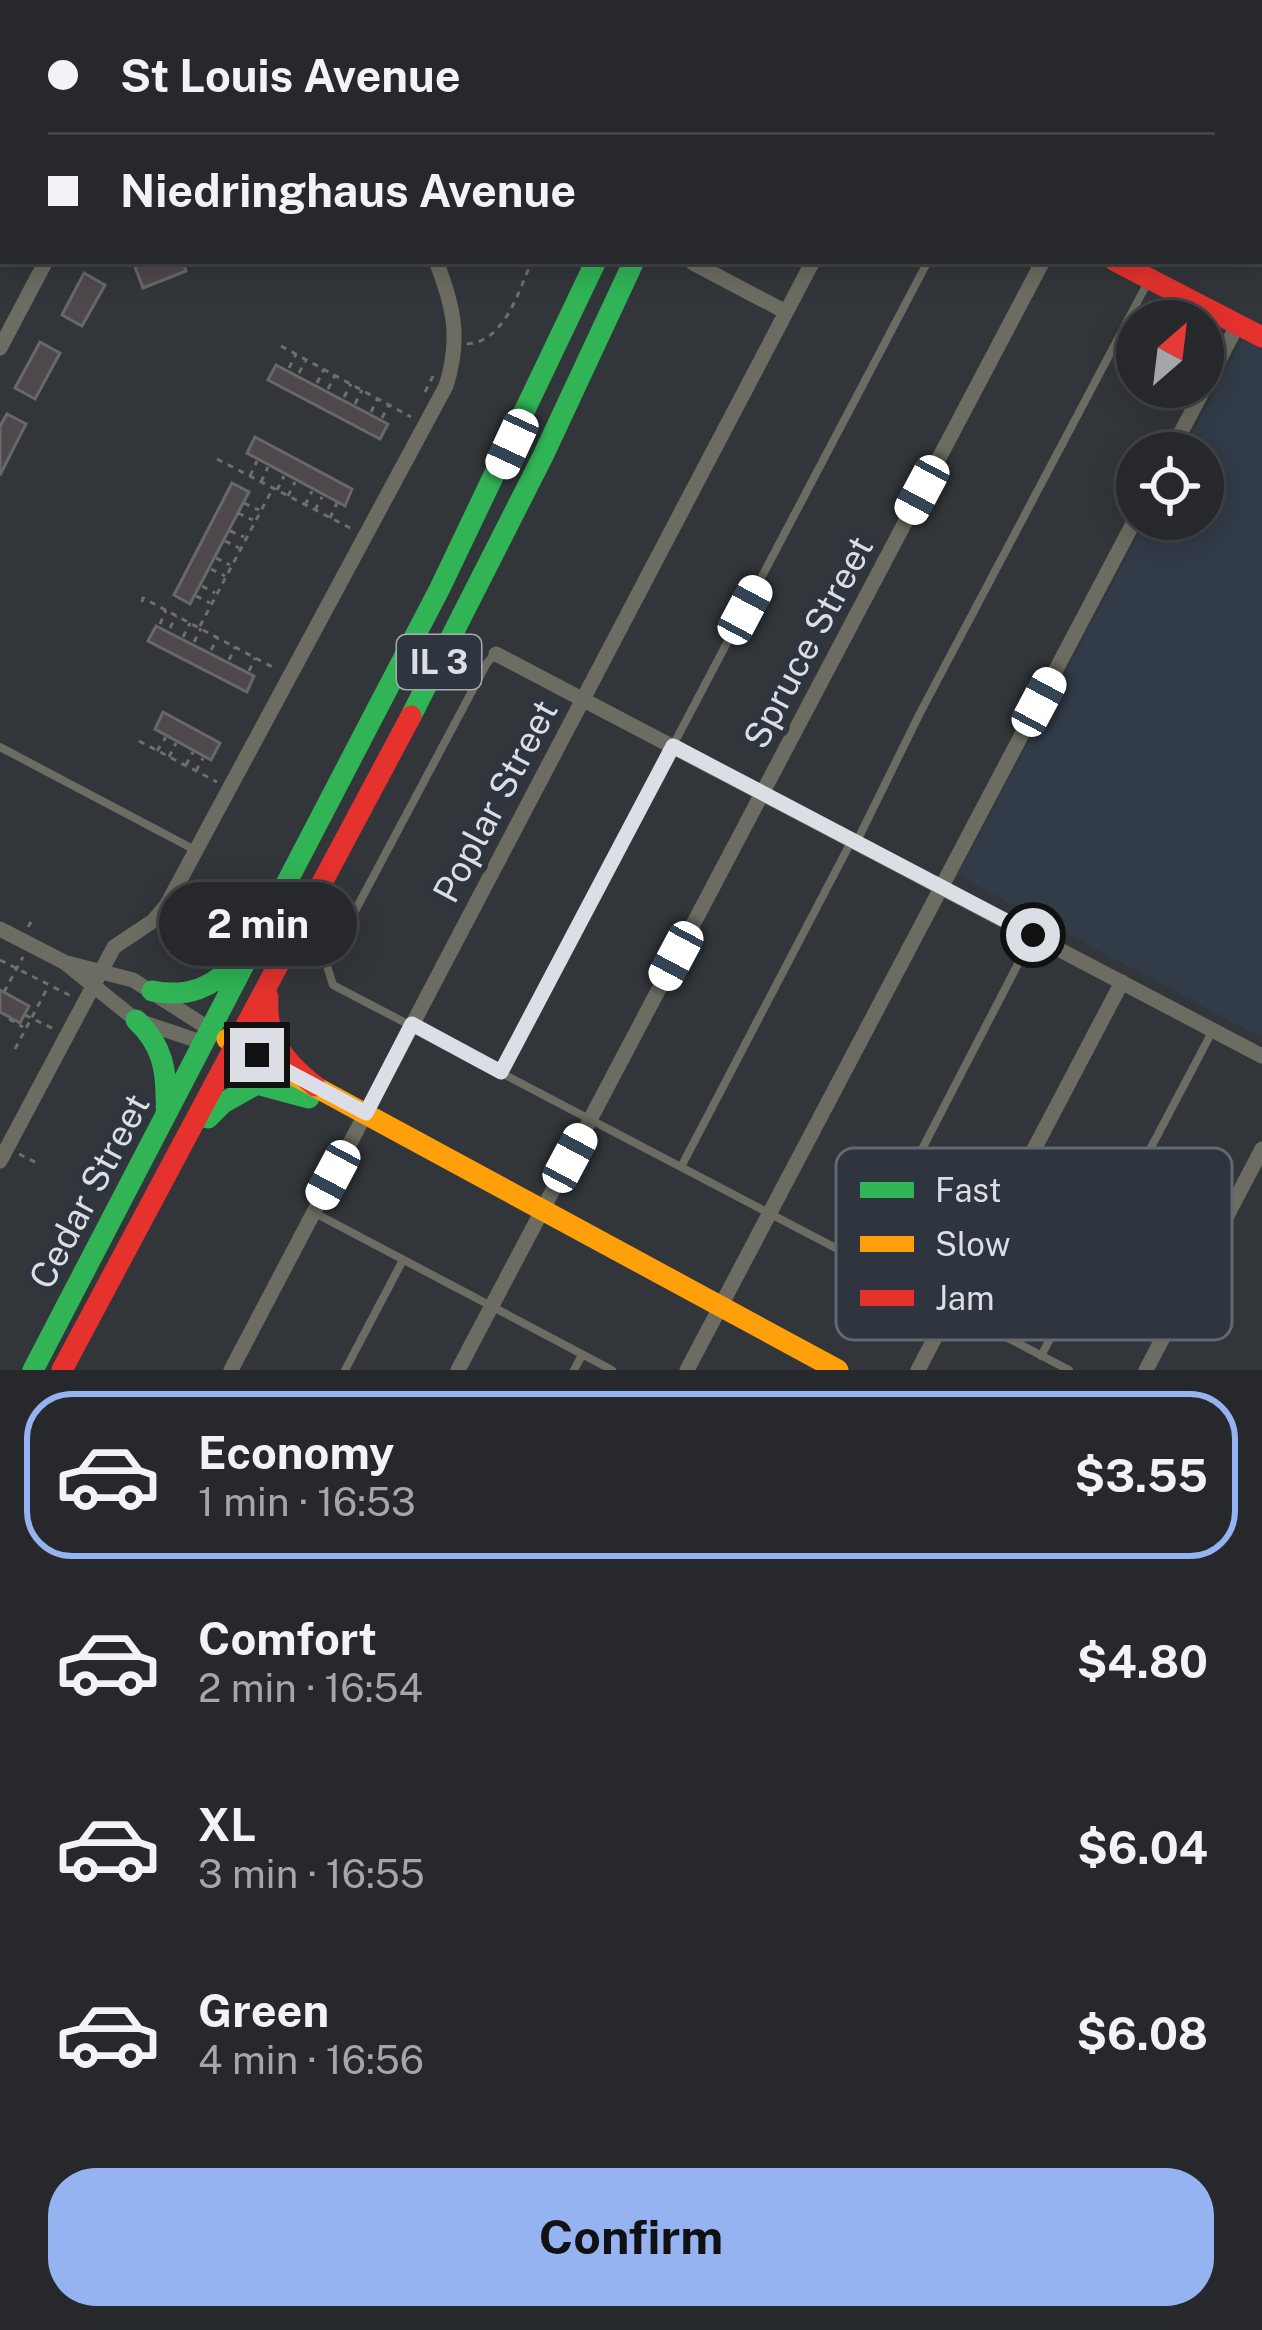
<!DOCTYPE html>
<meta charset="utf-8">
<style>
body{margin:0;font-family:"Public Sans",sans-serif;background:#323438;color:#f1f3f6;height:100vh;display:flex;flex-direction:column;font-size:45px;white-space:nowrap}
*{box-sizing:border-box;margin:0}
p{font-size:39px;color:#a4a6a9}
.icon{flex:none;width:66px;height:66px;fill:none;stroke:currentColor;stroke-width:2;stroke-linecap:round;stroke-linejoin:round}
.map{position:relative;height:1370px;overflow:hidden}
.sheet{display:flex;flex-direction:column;background:#26282c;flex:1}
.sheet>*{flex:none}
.guide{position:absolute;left:0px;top:0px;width:1263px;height:264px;box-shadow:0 6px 30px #0003,0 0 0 3px #424448;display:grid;align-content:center;height:264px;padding:0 48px;background:#26282c}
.needle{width:78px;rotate:28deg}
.buttons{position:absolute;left:1116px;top:300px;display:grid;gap:24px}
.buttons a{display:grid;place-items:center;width:108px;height:108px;border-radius:50%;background:#26282c;box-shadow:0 6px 30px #0003,0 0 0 3px #424448;font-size:60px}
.end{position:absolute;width:54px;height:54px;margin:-27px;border:15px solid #dbdfe5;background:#111;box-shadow:0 0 0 6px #111}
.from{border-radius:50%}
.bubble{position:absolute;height:84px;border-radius:42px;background:#26282c;box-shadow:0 6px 30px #0003,0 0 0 3px #424448;font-size:39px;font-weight:700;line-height:84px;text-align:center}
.car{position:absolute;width:36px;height:72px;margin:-36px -18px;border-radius:15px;box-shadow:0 0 9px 3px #0007;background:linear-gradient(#fff 24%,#345 0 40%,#fff 0 76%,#345 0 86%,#fff 0)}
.guide b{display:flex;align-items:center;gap:42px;height:114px;font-size:45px}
.guide b+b{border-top:3px solid #424448}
.guide i{width:30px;height:30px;background:#f1f3f6}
ul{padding:21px 0 0;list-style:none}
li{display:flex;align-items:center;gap:36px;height:168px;margin:0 24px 18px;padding:0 24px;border:6px solid transparent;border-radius:48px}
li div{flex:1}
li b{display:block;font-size:45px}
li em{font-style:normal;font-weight:700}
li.selected{border-color:#95b2f1}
li>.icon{width:108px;height:108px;stroke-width:1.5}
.primary-button{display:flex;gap:24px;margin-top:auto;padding:24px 48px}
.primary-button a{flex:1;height:138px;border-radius:48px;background:#95b2f1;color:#111;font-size:48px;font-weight:700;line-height:138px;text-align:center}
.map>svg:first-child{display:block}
.built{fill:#323b48}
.building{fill:#4e484d;stroke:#68686a;stroke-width:3}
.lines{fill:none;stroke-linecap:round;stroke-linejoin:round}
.path{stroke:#6e6e6a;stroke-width:3;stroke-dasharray:6 6;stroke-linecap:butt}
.lane{stroke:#6c6c62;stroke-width:8}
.street{stroke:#6c6c62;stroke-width:15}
.fast{stroke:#30b455;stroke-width:21}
.slow{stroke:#ff9f0a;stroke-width:21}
.jam{stroke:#e5322d;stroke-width:21}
.route{stroke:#dbdfe5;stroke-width:15}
.labels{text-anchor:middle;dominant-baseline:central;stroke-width:12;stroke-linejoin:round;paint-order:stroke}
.shield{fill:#2f353e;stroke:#a7acb3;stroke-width:3}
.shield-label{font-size:33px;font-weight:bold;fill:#dbdfe5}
.street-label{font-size:36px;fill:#dbdfe5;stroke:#2f353e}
.key{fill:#2f353e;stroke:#636870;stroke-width:3}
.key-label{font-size:33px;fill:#dbdfe5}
</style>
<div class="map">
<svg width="1262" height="1370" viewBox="0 0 1262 1370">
<rect width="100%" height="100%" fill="#32363a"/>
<path class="built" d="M1243,338l19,10v690l-304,-163 189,-356h56v-66h-21z"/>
<path class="building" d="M150,261h33l3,10 -43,17 -8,-21z
M84,273l21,12 -23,41 -20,-11z
M40,342l20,11 -25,46 -20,-11z
M276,365l112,59 -8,15 -112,-59z
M7,414l19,10 -26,51v-49z
M255,437l97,52 -7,17 -98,-53z
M232,483l17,9 -59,112 -16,-9z
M156,626l98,50 -7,16 -99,-51z
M163,712l57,31 -9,17 -56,-31z
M0,990l29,16 -9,17 -20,-11z"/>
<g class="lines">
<path class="path" d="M404,0l1,3
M554,0l6,3
M391,3l10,-3
M416,3l10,-3
M0,165h3
M467,344c39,-3 51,-53 65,-83
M281,346l130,71
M289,368l7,-14
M299,373l7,-14
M317,383l7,-14
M328,389l7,-14
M425,392l9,-18
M344,397l7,-13
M355,404l7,-14
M371,412l7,-14
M382,418l7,-14
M217,459l137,71
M250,476l7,-15
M261,482l7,-15
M277,490l7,-14
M288,496l7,-14
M244,503l15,7
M305,505l7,-14
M315,510l7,-13
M238,513l15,7
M330,518l7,-15
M230,531l14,6
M225,541l14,7
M216,558l14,7
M211,569l14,7
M202,586l13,7
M196,596l14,7
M142,602l1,-4 133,71
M160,624l6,-14
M200,626l73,-138
M170,628l6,-12
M183,637l7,-14
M194,642l7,-14
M211,650l7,-12
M229,660l6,-13
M249,671l6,-13
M139,741l78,41
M157,751l9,-14
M169,757l7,-14
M186,765l7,-13
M196,771l7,-13
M28,927l6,-10
M0,960l73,37
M4,992l19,-35
M25,1015l29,14
M9,1019l14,8
M15,1049l33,-62
M19,1154l20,10"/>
<path class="lane" d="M828,0l6,3
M1260,223l2,1
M495,654l-8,9 -156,293 -4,10 6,19 736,385
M0,747l195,103
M857,841l63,-128 229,-433
M501,1072l427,-811
M681,1167l171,-327
M315,1213l297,157
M863,1263l169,-326
M1041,1356l172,-326
M345,1370l58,-110
M574,1370l8,-15"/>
<path class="street" d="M581,0l6,3
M624,0l6,3
M1044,0l5,3
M472,3l2,-3
M1088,3l1,-3
M1260,112l2,1
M693,263l93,49
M0,348l46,-87
M1170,453l68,-129
M496,654l766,402
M0,929l64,33 72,58 68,23
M67,963l66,17 78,50
M0,1161l114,-214 39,-26 13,-15 280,-520c15,-47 8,-79 -10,-125
M231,1370l582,-1109
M458,1370l585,-1109
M687,1370l450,-854
M918,1370l204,-388
M1146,1370l116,-221"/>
<path class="fast" d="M672,3l8,-3
M737,3l2,-3
M411,716l132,-260 91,-195
M152,991c36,7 60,-3 85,-29
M136,1020c27,25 31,51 30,87
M208,1118l15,-15 34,-19 52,14
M33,1370l407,-782 156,-327"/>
<path class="slow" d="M703,3l2,-3
M227,1039l611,331"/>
<path class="jam" d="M1115,261l147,76
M268,997c-3,42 16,64 47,89
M62,1370l349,-654"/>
</g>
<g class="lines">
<path class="route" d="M257,1055l109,58 46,-89 89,48 172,-326 360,189"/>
</g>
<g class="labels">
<rect class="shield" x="397" y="635" width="84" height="54" rx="9"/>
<g class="shield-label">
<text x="439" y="662">IL 3</text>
</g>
<g class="street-label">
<text transform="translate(808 642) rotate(-62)">Spruce Street</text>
<text transform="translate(495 801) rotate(-62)">Poplar Street</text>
<text transform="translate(89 1191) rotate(-62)">Cedar Street</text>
</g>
</g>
<rect x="836" y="1148" width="396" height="192" rx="18" class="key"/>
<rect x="860" y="1182" width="54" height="16" fill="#30b455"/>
<rect x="860" y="1236" width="54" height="16" fill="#ff9f0a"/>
<rect x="860" y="1290" width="54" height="16" fill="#e5322d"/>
<g class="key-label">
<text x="935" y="1202">Fast</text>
<text x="935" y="1256">Slow</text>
<text x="935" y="1310">Jam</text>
</g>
</svg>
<div class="buttons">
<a><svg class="needle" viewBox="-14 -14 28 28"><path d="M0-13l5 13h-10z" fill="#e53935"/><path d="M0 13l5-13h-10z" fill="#a4a6a9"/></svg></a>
<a><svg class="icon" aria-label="locate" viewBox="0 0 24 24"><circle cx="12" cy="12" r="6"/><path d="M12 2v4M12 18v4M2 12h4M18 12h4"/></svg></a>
</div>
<i class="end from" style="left:1033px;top:935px"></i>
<i class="end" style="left:257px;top:1055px"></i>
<div class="bubble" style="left:159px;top:882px;width:198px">2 min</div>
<i class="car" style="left:512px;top:444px;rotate:205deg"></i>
<i class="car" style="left:922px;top:490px;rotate:208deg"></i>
<i class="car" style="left:745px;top:610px;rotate:28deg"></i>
<i class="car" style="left:1039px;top:702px;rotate:28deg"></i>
<i class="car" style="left:676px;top:956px;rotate:208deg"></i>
<i class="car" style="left:570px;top:1158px;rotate:28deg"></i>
<i class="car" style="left:333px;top:1175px;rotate:208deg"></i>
<div class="guide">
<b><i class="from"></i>St Louis Avenue</b>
<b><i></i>Niedringhaus Avenue</b>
</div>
</div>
<section class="sheet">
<ul>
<li class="selected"><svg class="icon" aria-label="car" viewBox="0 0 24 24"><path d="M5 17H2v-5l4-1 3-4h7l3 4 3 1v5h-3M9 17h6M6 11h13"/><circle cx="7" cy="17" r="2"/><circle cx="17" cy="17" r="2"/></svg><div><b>Economy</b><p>1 min · 16:53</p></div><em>$3.55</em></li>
<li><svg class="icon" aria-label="car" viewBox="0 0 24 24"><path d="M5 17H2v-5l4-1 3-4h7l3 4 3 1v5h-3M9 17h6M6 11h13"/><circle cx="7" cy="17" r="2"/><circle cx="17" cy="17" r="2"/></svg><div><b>Comfort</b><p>2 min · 16:54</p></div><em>$4.80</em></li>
<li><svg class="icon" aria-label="car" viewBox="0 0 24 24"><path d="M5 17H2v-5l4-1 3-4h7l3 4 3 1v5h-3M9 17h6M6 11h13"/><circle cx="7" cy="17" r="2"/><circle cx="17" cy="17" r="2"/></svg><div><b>XL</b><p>3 min · 16:55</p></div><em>$6.04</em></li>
<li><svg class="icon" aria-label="car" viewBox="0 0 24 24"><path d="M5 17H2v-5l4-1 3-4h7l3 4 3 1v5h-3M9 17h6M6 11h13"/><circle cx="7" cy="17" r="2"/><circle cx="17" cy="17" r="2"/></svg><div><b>Green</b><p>4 min · 16:56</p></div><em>$6.08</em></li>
</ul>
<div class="primary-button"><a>Confirm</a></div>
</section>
